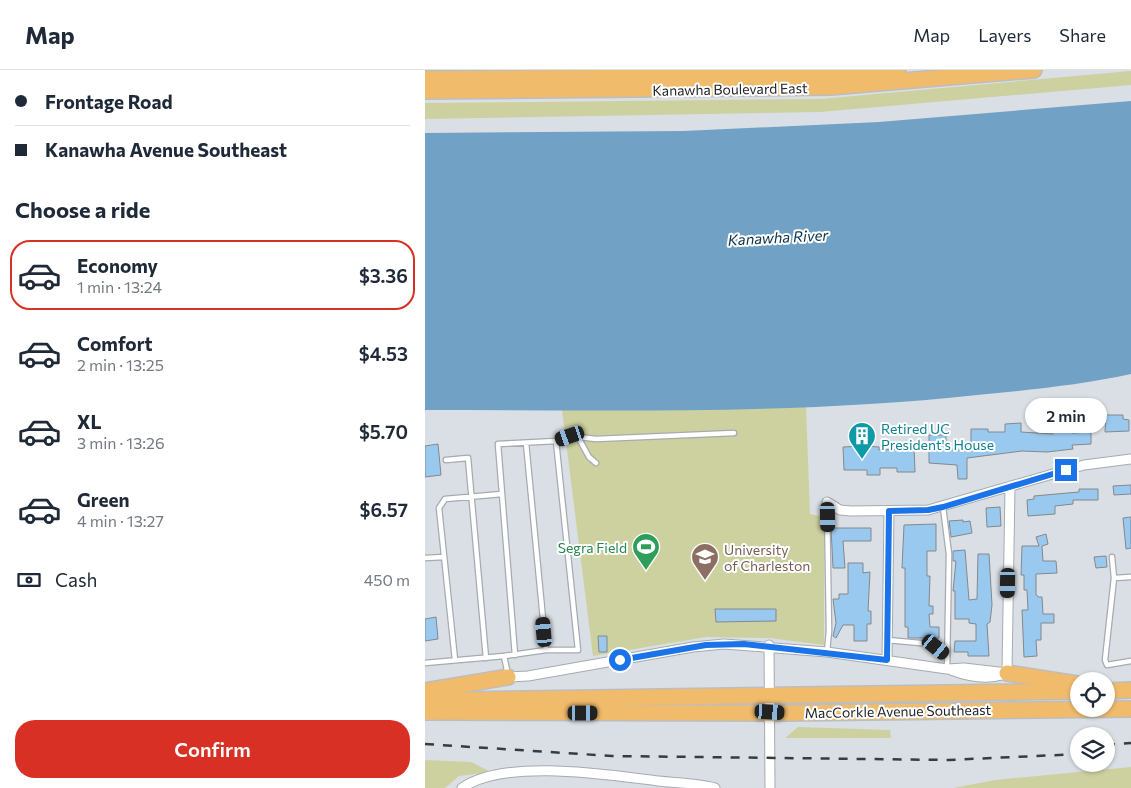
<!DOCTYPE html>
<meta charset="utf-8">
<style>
body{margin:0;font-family:Commissioner,sans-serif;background:#f2f2f3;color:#1f2937;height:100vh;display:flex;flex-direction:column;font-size:19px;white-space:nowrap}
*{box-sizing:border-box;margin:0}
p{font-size:16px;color:#747a83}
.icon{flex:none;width:28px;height:28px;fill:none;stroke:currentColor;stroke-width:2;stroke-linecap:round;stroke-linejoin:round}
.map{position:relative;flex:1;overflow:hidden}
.details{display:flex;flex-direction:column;background:#fff;width:425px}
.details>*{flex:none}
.banner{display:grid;align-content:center;height:110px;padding:0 15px;background:#fff}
.buttons{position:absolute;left:645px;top:602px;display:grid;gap:10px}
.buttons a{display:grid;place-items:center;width:45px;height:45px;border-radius:50%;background:#fff;box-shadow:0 1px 4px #0004;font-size:25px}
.end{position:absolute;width:22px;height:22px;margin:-11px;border:6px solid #1a73e8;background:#fff;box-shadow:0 0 0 2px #fff}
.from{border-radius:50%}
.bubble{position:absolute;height:35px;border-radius:18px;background:#fff;box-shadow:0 1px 4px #0004;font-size:16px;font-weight:600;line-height:35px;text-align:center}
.car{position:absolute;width:15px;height:30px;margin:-15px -8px;border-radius:6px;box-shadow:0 0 4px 1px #0007;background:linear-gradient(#222 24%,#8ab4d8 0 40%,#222 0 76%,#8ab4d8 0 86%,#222 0)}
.banner b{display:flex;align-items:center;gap:18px;height:48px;font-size:19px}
.banner b+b{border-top:1px solid #e0e1e3}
.banner i{width:12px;height:12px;background:#1f2937}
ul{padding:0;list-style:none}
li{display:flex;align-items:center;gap:15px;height:70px;margin:0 10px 8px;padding:0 5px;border:2px solid transparent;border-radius:20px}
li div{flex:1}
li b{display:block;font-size:19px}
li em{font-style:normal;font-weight:600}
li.on{border-color:#d93025}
li>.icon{width:45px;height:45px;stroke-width:1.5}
h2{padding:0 15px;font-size:22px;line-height:60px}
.pay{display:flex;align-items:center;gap:12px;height:55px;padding:0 15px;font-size:19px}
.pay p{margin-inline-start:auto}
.action{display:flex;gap:10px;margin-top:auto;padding:10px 15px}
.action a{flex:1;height:58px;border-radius:20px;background:#d93025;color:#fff;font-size:20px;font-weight:600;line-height:58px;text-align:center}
header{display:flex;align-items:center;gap:30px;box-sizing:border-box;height:70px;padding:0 25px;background:#fff;border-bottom:1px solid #e0e1e3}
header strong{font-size:24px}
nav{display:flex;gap:28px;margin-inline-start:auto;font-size:18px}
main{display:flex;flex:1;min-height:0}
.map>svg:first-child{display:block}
.green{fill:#cdd1a0}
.water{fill:#71a1c5}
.building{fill:#9ac9f0;stroke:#83888d}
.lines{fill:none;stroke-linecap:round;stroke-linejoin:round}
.service-casing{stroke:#a6abb0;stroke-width:7}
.minor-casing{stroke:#a6abb0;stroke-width:11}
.primary-casing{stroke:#bdbdbe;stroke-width:18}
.service{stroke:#fff;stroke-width:4.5}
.minor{stroke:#fff;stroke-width:9}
.primary{stroke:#f1bb6c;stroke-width:15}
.rail{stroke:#393b3e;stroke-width:2.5;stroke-dasharray:9 9;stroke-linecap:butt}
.route{stroke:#1a73e8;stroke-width:6}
.labels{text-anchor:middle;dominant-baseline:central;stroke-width:4;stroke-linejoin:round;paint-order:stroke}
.street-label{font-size:14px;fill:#222426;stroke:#fff}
.culture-label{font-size:14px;fill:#0d838f;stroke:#fff;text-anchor:start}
.leisure-label{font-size:14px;fill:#27864d;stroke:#fff;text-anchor:end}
.education-label{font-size:14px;fill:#785e54;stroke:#fff;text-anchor:start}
.water-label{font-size:15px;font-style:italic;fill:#08314a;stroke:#fff}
</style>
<header>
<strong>Map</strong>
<nav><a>Map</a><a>Layers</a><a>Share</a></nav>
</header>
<main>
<section class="details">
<div class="banner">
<b><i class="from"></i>Frontage Road</b>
<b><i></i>Kanawha Avenue Southeast</b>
</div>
<h2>Choose a ride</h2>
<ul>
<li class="on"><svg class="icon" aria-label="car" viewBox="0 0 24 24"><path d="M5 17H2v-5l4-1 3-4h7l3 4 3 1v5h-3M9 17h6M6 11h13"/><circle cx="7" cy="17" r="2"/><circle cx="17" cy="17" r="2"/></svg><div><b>Economy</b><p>1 min · 13:24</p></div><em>$3.36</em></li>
<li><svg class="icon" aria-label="car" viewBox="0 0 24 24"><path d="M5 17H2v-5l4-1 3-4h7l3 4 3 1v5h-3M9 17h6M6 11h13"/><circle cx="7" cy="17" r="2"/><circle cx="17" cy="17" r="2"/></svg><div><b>Comfort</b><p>2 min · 13:25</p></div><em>$4.53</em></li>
<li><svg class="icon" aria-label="car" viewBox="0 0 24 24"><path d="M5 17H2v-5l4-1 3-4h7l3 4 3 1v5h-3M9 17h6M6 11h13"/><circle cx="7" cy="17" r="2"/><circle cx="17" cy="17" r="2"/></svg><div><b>XL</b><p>3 min · 13:26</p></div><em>$5.70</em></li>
<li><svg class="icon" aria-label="car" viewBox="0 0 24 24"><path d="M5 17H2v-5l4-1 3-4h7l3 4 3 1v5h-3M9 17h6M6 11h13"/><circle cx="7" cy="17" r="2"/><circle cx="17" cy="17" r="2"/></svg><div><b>Green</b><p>4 min · 13:27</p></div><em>$6.57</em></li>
</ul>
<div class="pay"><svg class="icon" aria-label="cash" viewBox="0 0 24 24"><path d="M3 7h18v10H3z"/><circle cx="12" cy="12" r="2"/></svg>Cash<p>450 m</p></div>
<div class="action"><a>Confirm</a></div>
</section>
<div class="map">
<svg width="706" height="718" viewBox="0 0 706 718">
<rect width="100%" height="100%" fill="#d9dfe4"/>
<path class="green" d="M706,1v14l-311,27 -395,7v-16l395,-4z
M381,337l4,107 14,3v128l-55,-7 -63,-1 -113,19 -31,-246z
M373,657l92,3 1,8h-106z
M0,690l46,2 20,10 -32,4 -14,12h-20z
M706,697v21h-178l42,-8z"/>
<path class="water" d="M706,31v273c-51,11 -102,16 -154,21 -183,20 -368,15 -552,15v-277l259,-2 195,-9z"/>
<path class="building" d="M681,345h17v4l6,1v11l-24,1z
M596,353v9l32,2 -1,-8h20v7l19,-1v12l-19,1 1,4 -26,3 -25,-1 -55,7v21h-9l-1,-14 -28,-2v-28h17v15h25v-21h17v3h17v-8z
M13,374l3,31 -16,2v-31z
M439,376l15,1v3l27,-1v-2l8,-1 1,26h-18v-4h-17v7h-13v-5h-23l-1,-23z
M706,415v9l-17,1 -1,-9z
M654,419h19v11h-25v4l-18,2v8l-27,2 -1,-16 7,-1v-3l45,-4z
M575,437l1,19 -14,1 -1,-19z
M706,447v31l-5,1 -3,-31z
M538,450v2l7,-1 2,12 -21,4 -2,-16z
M511,454v27h-9v25h3l-1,30h4v8h-4l1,13h9v11h-31v-11h-3v-59h-3l2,-43z
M406,458h40v13h-28l2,27h-12z
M621,464l2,10 -6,2 1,15h13l1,12 -21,1v20l2,3h4l1,17h11v9h-13v17h-5l1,16 -13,1 -2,-47h6l-1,-20h-3v-15h-3l1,-29h17l-3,-9z
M540,480l4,50 8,-1 1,-45h11l3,51 -2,17 -3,2 2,32h-21v-4h-14l1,-11h21v-17l-7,-1v-4h-14v-28h-2l3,-30h-3v-10z
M681,486l1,11 -11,1 -2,-11z
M423,493h15v10l7,-1 -2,39h3v13h-4v17h-13v-16h-11l-7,13 -3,-2 3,-13 -3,-24h6v-5h9z
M290,539h61v12l-60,1z
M11,547l2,22 -13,2v-22z
M173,566h9v16h-8z"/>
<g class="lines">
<defs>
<path id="service" d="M153,367l11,20 7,6
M131,371l14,-5 26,3 138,-6
M101,373l20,207
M21,390l22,-2 18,200
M402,433l2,128 -2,21
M518,437l6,47 -2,115
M687,487l2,21 -9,82 2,5 24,-4
M0,488l19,-1
M689,508l17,-1
M462,570l44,4 16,11
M30,590l-16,-152 6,-9 57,-5
M0,593l79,-7
M83,605l-4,-19 42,-6h32l-22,-209 -58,3 17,211"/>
<path id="minor" d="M402,432l13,8 11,1 77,-1 156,-45 47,-6
M344,575l1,143
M462,590l2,-149
M526,600c16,6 34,10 51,5
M582,603l3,-187
M83,607l20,-1 165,-29 31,-3 103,8 120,17 17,-1 43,5
M37,718c43,-30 147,-13 196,-7 19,2 40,2 57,7"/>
<path id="primary" d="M0,9l360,-3 113,-6
M0,21l406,-4 203,-17
M582,603l70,11
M0,621l83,-14
M681,621l25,-1
M0,627l30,3 624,-9
M0,642l360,1 346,-4"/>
</defs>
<use href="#service" class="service-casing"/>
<use href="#minor" class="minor-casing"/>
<use href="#primary" class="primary-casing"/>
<use href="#service" class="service"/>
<use href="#minor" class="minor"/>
<use href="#primary" class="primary"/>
<path class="rail" d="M0,674l187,12 337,4 130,-6
M681,675l25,-2"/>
</g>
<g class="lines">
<path class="route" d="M195,590l86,-15 38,-1 143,16 2,-149 39,-1 15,-3 123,-37"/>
</g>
<defs>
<symbol id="building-pin" viewBox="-11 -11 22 30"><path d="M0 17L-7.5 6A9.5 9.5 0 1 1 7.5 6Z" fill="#0f9aa8" stroke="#fff"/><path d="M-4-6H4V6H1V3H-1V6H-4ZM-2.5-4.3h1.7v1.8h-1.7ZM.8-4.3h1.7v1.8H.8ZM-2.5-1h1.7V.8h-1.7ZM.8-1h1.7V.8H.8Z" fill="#fff"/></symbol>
<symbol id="stadium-pin" viewBox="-11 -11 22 30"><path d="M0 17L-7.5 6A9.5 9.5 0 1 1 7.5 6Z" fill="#2e9e5b" stroke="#fff"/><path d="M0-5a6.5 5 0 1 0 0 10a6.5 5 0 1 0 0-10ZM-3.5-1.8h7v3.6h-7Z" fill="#fff"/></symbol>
<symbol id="university-pin" viewBox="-11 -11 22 30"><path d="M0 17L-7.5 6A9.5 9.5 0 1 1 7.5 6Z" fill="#8d6e63" stroke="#fff"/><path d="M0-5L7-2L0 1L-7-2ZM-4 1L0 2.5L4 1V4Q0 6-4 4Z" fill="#fff"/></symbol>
</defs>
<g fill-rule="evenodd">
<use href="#building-pin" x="421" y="350" width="32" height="43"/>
<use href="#stadium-pin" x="205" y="461" width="32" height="43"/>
<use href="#university-pin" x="264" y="471" width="32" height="43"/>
</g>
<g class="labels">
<g class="street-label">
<text transform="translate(305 19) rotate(-1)">Kanawha Boulevard East</text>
<text transform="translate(473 641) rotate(-1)">MacCorkle Avenue Southeast</text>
</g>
<g class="culture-label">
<text x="456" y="358">Retired UC<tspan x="456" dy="16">President's House</tspan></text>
</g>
<g class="leisure-label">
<text x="202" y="477">Segra Field</text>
</g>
<g class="education-label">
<text x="299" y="479">University<tspan x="299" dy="16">of Charleston</tspan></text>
</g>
<g class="water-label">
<text transform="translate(353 167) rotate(-3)">Kanawha River</text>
</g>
</g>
</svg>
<div class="buttons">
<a><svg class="icon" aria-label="locate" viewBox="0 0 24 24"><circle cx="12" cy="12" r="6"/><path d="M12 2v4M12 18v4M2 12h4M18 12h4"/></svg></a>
<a><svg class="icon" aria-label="layers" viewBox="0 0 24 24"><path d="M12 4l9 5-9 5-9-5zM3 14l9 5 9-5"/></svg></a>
</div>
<i class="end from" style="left:195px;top:590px"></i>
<i class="end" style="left:641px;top:400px"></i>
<div class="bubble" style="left:600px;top:328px;width:82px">2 min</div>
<i class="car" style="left:145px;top:366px;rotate:251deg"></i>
<i class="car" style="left:403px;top:447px;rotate:179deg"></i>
<i class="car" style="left:583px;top:513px;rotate:181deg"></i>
<i class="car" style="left:119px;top:562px;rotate:355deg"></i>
<i class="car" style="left:511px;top:577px;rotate:129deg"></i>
<i class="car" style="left:345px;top:642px;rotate:93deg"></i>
<i class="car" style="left:158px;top:643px;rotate:90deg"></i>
</div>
</main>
